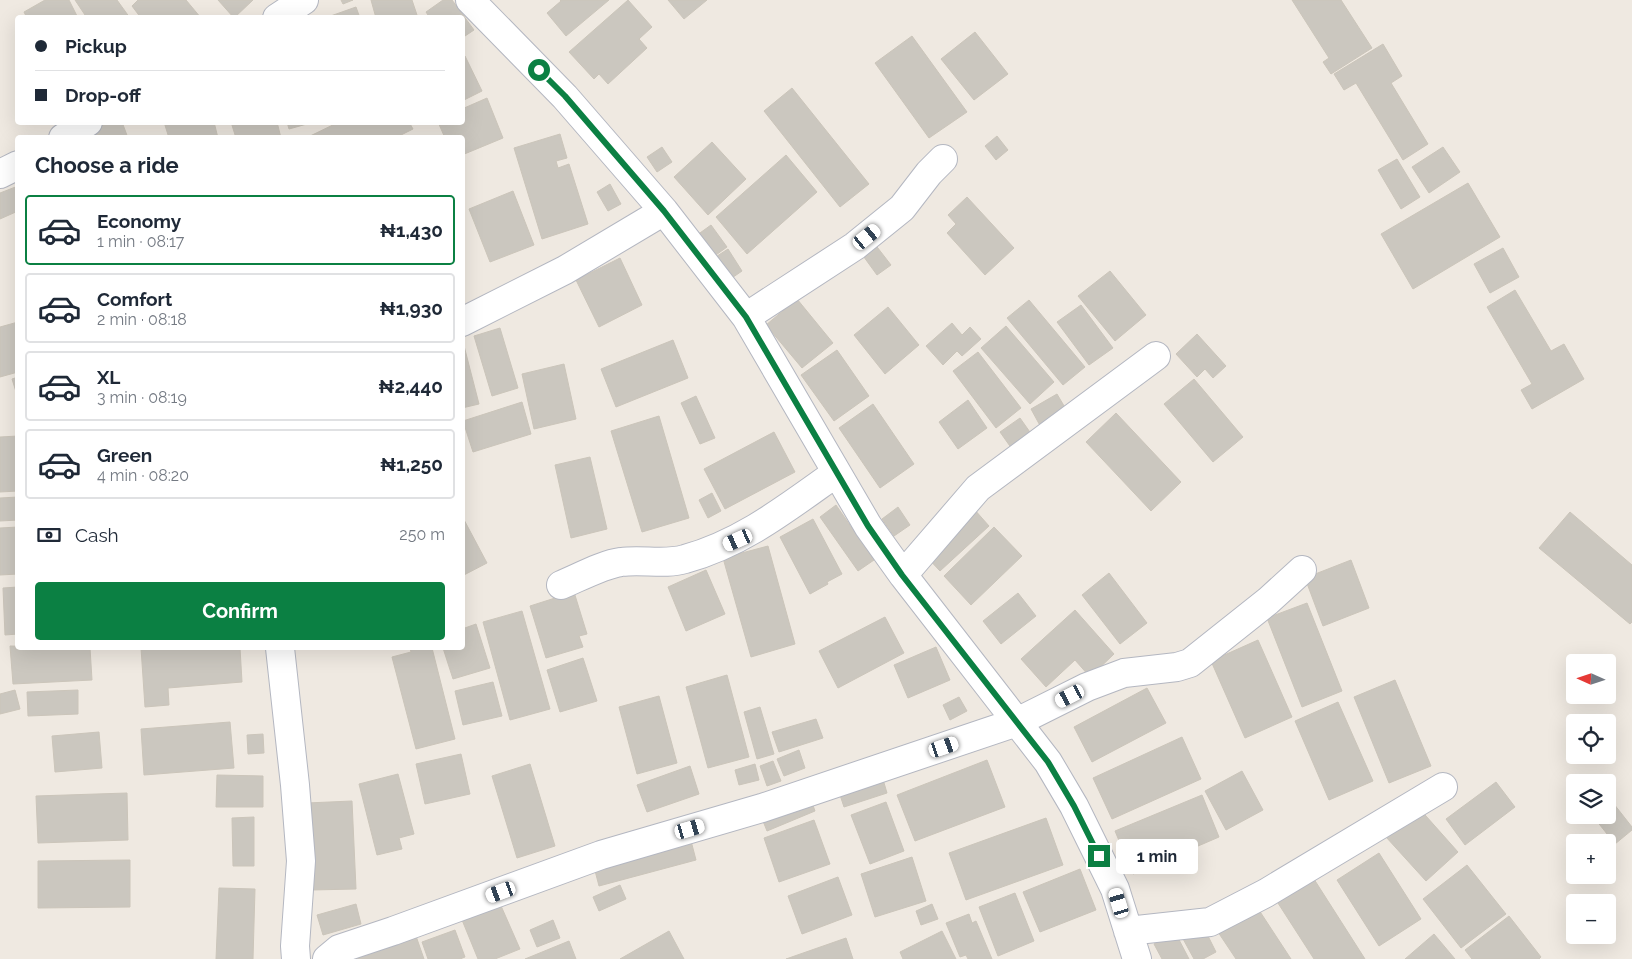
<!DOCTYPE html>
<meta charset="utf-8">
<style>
body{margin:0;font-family:Raleway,sans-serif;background:#f2f2f3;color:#1f2937;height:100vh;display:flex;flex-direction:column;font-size:19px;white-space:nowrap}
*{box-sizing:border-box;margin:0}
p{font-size:16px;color:#747a83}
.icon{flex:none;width:28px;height:28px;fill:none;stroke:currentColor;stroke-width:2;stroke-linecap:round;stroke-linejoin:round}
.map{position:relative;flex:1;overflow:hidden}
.details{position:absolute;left:15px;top:135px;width:450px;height:515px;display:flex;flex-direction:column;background:#fff;border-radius:5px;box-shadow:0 5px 20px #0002}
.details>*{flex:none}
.banner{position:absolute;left:15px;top:15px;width:450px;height:110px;border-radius:5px;box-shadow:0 5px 20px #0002;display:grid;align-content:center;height:110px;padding:0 20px;background:#fff}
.needle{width:32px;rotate:273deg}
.buttons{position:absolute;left:1566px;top:654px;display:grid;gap:10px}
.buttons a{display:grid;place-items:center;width:50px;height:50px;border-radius:5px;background:#fff;box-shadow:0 5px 20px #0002;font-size:25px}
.end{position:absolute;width:22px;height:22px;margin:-11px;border:6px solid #0b8043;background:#fff;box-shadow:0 0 0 2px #fff}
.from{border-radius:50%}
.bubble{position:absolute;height:35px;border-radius:5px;background:#fff;box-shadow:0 5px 20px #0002;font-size:16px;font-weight:700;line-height:35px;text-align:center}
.car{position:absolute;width:15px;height:30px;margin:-15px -8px;border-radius:6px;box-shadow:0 0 4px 1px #0007;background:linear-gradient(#fff 24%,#345 0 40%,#fff 0 76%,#345 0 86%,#fff 0)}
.banner b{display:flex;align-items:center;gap:18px;height:48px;font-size:19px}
.banner b+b{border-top:1px solid #e0e1e3}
.banner i{width:12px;height:12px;background:#1f2937}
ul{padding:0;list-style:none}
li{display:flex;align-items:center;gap:15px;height:70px;margin:0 10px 8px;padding:0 10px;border:2px solid #e0e1e3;border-radius:5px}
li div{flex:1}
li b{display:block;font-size:19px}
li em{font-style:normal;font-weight:700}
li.active{border-color:#0b8043}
li>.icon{width:45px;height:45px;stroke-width:1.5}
h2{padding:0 20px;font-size:22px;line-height:60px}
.pay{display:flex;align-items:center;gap:12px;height:55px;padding:0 20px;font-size:19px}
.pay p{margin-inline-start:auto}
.cta{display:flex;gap:10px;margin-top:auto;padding:10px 20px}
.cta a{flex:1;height:58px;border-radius:5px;background:#0b8043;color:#fff;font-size:20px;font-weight:700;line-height:58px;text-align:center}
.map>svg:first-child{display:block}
.building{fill:#cbc7bf;stroke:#cbc5ba}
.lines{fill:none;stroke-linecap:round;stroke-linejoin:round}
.street-casing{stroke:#b4b7c1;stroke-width:30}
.street{stroke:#fff;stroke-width:28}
.route{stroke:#0b8043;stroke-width:6}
</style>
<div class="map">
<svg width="1632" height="959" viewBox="0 0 1632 959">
<rect width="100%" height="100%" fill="#efe9e1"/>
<path class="building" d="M45,0h24l9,18h-51l-3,-6z
M75,0h42l13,18h-43z
M138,0h48l15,18h-60l-9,-12z
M218,0h35l-19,18z
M341,0h12l-10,4z
M371,0h41l6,18h-42z
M443,0h9l22,30 -12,8v-20h-32l-4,-6z
M560,0h49l-43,36 -19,-23 14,-12z
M628,0l24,27 -13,12 8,9 -39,36 -9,-10 -5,5 -25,-27z
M668,0h39l-23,19z
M1292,0h49l31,48 -41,26 -8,-12 6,-4z
M356,7l4,11h-35z
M975,32l33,42 -34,26 -33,-41z
M912,36l55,76 -38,26 -54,-75z
M1383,44l19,32 -11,7 37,61 -25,16 -47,-77 -12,7 -10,-16z
M465,56l17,35 -20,10v-43z
M792,88l77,96 -29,23 -76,-96z
M487,98l16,40 -41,17v-17h-17l-7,-16h24v-13z
M110,122h12l6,16h-44l-2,-5z
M164,122h50l4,16h-49z
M231,122h46l4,16h-45z
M287,122h27l-25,7z
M339,122h70l4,7 -18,9h-89z
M560,134l7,24 -11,3 2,7 11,-4 19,60 -46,15 -28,-91z
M997,136l11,14 -12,10 -11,-14z
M712,142l34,37 -38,36 -34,-38z
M662,147l10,15 -15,10 -10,-15z
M1443,147l17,25 -31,21 -17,-26z
M786,155l31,37 -70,62 -31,-37z
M1397,159l23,38 -19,12 -23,-39z
M1468,183l32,54 -87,52 -32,-55z
M610,184l11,20 -13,7 -11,-19z
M18,186v25l-18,8v-26z
M513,191l21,54 -44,17 -21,-53z
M967,197l47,51 -29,27 -38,-42 9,-9 -8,-9z
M711,225l16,22 -18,13 -16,-22z
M874,243l17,22 -14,10 -16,-22z
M1503,248l16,29 -29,16 -16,-29z
M728,249l14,22 -16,11 -15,-22z
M620,258l22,47 -43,22 -23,-47z
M1110,271l36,44 -31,26 -37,-45z
M1515,290l36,61 13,-7 20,35 -52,30 -11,-19 11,-6 -45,-77z
M797,299l36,44 -31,25 -36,-43z
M1029,300l56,67 -22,18 -56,-67z
M1081,305l32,43 -24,17 -32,-43z
M888,307l31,38 -34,29 -31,-39z
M18,322v50l-18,5v-50z
M952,323l10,12 8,-8 11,12 -19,17 -5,-5 -14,14 -17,-19z
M1006,326l48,56 -24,22 -49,-56z
M500,328l18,60 -26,8 -18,-60z
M1197,334l29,32 -13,12 -8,-9 -8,8 -21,-23z
M462,338l17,66 -17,4z
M673,340l15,38 -72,29 -15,-38z
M837,350l32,46 -35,25 -33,-46z
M978,352l43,56 -25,20 -43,-57z
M564,364l12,55 -42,10 -12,-55z
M18,377v21l-6,-19z
M1194,379l49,58 -30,25 -49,-58z
M1057,394l13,22 -27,15 -12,-22z
M696,396l19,42 -15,6 -19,-41z
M968,400l19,28 -29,21 -19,-27z
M522,402l9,32 -58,18 -10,-31z
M873,404l41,60 -34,24 -41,-60z
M1116,413l65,69 -30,29 -65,-69z
M659,416l30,102 -47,14 -31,-101z
M1020,418l12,17 -20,14 -12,-17z
M774,432l21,40 -70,37 -21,-40z
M18,436v55l-18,1v-55z
M590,457l17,72 -36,9 -16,-73z
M712,493l9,18 -13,7 -9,-18z
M18,497v23l-18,1v-23z
M836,505l38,55 -16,11 -38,-54z
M898,507l12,18 -16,11 -12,-17z
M974,509l15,17 -49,45 -16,-17z
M1570,512l62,53v57l-2,2 -91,-76z
M462,516l25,47 -25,13z
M813,519l29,55 -15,8 1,2 -18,10 -30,-57z
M18,527v47l-18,1v-47z
M994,527l28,29 -51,49 -27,-29z
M768,546l27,98 -44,13 -28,-99z
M1351,560l18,48 -46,18 -18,-48z
M706,570l19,44 -39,17 -18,-44z
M1109,573l38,50 -27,21 -38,-49z
M18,587v47l-13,1 -2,-47z
M574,592l13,42 -8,2 4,11 -37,11 -16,-52z
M1018,593l18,23 -35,28 -18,-23z
M1307,603l35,88 -40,16 -35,-89z
M1075,610l39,44 -24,23 -15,-17 -29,27 -25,-28z
M522,611l28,98 -40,11 -27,-98z
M885,617l19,36 -66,35 -19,-37z
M476,624l14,44 -37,11 -10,-31h19v-19z
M1258,640l34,77 -47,21 -34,-77z
M10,646l80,2 2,32 -79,4z
M936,647l14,33 -42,18 -14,-33z
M141,648h99l2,34 -74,6 1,17 -24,2z
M410,648h22l23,91 -39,10 -24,-92 19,-5z
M583,658l14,43 -37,11 -13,-42z
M727,675l22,82 -41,11 -22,-81z
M1395,680l36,86 -42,17 -35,-86z
M493,682l9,34 -39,9 -8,-34z
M1147,688l19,35 -74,39 -18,-35z
M15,690l5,19 -20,5v-20z
M78,690v24l-50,2 -1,-24z
M659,696l18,67 -40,11 -18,-67z
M959,697l8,14 -17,9 -7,-15z
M1338,702l35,79 -44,19 -34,-79z
M760,707l14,47 -17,5 -13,-47z
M816,719l7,19 -44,14 -7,-20z
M230,722l4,46 -90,7 -3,-46z
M99,732l3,36 -47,4 -3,-36z
M263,734l1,19 -16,1 -1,-19z
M1182,737l19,42 -89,40 -19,-41z
M799,750l6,18 -21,8 -7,-17z
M461,754l9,40 -45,10 -9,-40z
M987,760l18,47 -90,34 -18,-46z
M773,761l8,20 -14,5 -7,-20z
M530,764l25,82 -38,12 -25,-82z
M755,764l4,16 -20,5 -4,-15z
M690,766l9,28 -52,18 -10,-27z
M1242,771l21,39 -37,20 -21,-39z
M398,774l16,60 -15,4 3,11 -25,6 -18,-71z
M217,775l46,1v31h-47z
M882,776l5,17 -43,14 -6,-18z
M1496,782l19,25 -50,38 -19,-26z
M127,793l1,47 -90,3 -2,-47z
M1202,795l17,42 -86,37 -18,-43z
M810,797l5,14 -48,20 -6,-15z
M1610,799l22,28v3l-17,14 -23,-29h16v-14z
M352,801l4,88 -45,1 -4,-87z
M886,802l18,49 -34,13 -19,-49z
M1418,807l40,45 -32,29 -40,-44z
M254,817v49h-21l-1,-48z
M1046,818l17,47 -97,35 -17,-47z
M814,820l16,44 -51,18 -15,-44z
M690,837l6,23 -97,26 -6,-23z
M1379,853l42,66 -42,27 -42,-66z
M912,857l14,44 -51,16 -14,-43z
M130,860v47l-92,1v-47z
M1467,865l39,49 -45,34 -38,-49z
M1080,869l16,41 -56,22 -17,-40z
M1312,876l53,83h-51l-38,-59z
M838,877l14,38 -50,19 -14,-38z
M620,885l6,14 -27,12 -6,-14z
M219,888l36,1 -2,70h-37z
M1015,893l19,48 -36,15 -19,-49z
M498,899l22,50 -25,10h-17l-18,-44z
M356,904l5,20 -38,11 -6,-20z
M932,904l6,15 -17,6 -5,-14z
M1255,904l36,55h-55l-20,-30z
M969,914l3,9 4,-2 16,38h-24l-2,-4 -6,2 -14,-34z
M1509,916l32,41 -2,2h-67l-7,-9z
M553,920l7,18 -23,9 -7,-17z
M1203,926l13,26 -13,7h-9l-12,-22z
M455,930l10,27 -5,2h-32l-6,-17z
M669,931l15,28h-64z
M942,931l14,28h-53l-3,-7z
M1175,932l14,27h-27l-8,-15z
M1434,934l21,25h-50z
M416,936l8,23h-72z
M846,938l7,21h-67z
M569,941l7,18h-51z"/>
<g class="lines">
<defs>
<path id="street" d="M470,0l95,97 99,114 82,106 122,209 35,49 145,187 26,44 41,83 22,70
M277,18l27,-18
M63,138l25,-16
M0,174l18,-9
M746,317l109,-71 47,-38 27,-35 14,-14
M462,322l103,-52 99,-59
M903,575l75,-87 178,-132
M561,585c17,-7 43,-21 60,-23 21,-3 44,3 64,-3 58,-16 103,-52 151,-86
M280,648l15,137 6,76 -6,85 1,13
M1128,931l82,-9 56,-29 177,-106
M327,959l12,-10 54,-18 208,-76 161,-47 255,-86 70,-35 37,-14 53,-6 13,-4 78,-62 34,-31"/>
</defs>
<use href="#street" class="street-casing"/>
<use href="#street" class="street"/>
</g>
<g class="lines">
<path class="route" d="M539,70l26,26 99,115 82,106 122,209 34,49 146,187 26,44 25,50"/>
</g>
</svg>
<div class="buttons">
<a><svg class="needle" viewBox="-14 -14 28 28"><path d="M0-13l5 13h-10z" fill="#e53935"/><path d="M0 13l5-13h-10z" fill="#747a83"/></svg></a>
<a><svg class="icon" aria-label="locate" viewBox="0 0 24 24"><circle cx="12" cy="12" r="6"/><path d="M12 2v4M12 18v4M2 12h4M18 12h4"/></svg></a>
<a><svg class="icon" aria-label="layers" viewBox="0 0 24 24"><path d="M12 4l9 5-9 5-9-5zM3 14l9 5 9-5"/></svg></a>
<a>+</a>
<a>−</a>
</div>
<i class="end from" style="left:539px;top:70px"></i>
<i class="end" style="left:1099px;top:856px"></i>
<div class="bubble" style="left:1116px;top:839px;width:82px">1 min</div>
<i class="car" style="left:867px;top:237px;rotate:51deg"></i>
<i class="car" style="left:738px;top:540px;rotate:246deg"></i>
<i class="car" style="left:1070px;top:696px;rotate:243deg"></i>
<i class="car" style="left:944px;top:747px;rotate:71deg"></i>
<i class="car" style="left:690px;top:829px;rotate:74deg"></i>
<i class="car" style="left:501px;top:892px;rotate:250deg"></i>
<i class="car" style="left:1119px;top:903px;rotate:343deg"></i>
<div class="banner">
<b><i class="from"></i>Pickup</b>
<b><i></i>Drop-off</b>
</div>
<section class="details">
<h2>Choose a ride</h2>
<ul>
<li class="active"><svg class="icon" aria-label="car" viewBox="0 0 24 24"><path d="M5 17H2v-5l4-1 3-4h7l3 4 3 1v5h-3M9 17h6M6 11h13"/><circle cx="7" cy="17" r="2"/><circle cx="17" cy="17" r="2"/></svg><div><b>Economy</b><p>1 min · 08:17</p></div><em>₦1,430</em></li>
<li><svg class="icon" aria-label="car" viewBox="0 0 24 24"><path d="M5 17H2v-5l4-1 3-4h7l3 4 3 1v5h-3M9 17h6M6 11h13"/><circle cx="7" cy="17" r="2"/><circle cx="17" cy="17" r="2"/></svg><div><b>Comfort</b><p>2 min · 08:18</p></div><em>₦1,930</em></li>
<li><svg class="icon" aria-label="car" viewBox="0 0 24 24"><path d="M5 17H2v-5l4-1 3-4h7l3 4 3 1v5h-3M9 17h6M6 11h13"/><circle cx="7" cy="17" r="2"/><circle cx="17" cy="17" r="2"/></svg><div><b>XL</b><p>3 min · 08:19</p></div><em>₦2,440</em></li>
<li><svg class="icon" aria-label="car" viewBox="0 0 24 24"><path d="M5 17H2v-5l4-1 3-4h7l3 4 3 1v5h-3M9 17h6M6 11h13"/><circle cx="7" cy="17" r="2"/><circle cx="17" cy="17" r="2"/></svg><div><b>Green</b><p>4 min · 08:20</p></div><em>₦1,250</em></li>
</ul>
<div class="pay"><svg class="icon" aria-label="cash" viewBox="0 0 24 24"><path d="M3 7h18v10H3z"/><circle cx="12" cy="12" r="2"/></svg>Cash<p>250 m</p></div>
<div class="cta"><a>Confirm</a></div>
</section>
</div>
